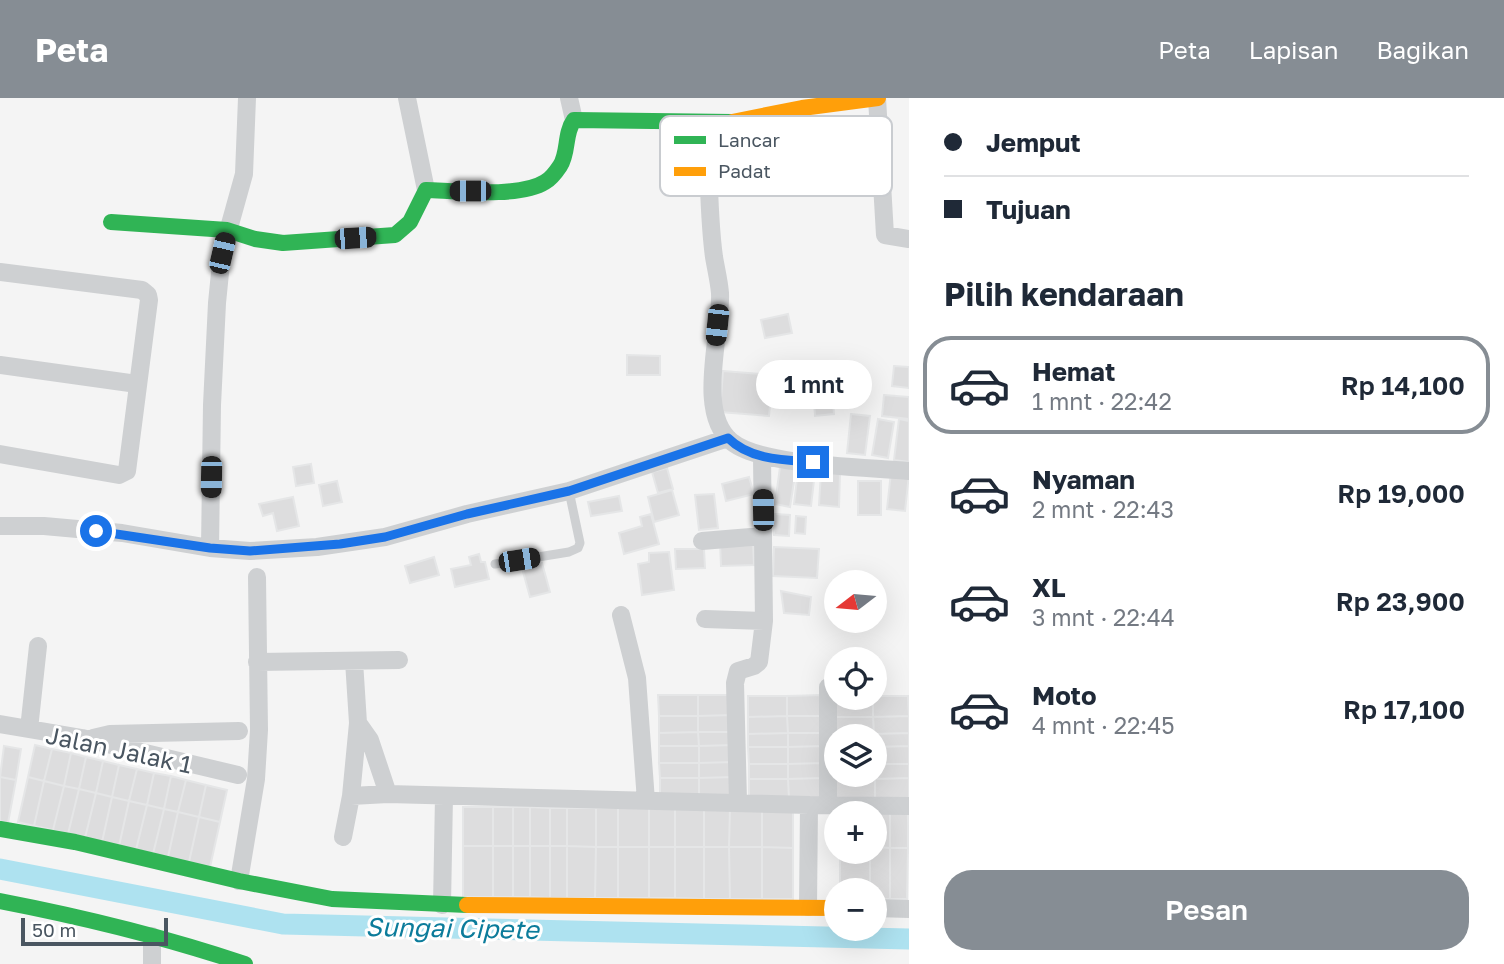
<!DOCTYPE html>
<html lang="id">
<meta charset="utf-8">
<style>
body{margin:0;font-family:"Golos Text",sans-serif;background:#f2f2f3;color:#1f2937;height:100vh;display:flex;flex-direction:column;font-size:26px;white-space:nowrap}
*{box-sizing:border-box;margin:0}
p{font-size:23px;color:#747a83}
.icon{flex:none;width:38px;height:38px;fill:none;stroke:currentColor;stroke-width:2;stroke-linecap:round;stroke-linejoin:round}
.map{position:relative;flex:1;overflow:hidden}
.sheet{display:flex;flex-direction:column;background:#fff;width:595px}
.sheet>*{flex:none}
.hud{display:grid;align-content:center;height:154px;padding:0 35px;background:#fff}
.needle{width:46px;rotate:254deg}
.controls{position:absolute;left:824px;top:472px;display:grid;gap:14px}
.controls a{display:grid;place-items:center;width:63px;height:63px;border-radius:50%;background:#fff;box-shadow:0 7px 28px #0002;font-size:35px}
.scale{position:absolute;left:21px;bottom:18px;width:147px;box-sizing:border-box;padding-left:7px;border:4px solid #4a5661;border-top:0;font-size:19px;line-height:24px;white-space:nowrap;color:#4a5661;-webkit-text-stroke:5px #fff;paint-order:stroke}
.end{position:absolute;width:32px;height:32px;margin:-16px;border:9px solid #1a73e8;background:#fff;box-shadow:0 0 0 4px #fff}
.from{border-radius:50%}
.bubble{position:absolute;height:49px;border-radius:24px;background:#fff;box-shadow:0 7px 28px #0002;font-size:23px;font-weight:600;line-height:49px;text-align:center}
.car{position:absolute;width:21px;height:42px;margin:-21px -10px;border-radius:9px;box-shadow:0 0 5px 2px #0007;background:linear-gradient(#222 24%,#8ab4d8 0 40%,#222 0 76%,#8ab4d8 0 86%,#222 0)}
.hud b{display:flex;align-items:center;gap:24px;height:66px;font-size:26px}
.hud b+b{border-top:2px solid #e0e1e3}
.hud i{width:18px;height:18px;background:#1f2937}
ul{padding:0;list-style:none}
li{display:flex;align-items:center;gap:21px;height:98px;margin:0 14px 10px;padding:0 21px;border:4px solid transparent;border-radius:28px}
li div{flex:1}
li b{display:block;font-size:26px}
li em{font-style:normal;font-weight:600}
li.active{border-color:#868d94}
li>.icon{width:63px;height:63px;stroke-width:1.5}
h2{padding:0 35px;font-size:32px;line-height:84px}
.action{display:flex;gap:14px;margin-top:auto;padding:14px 35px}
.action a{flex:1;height:80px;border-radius:28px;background:#868d94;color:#fff;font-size:28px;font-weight:600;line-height:80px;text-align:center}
header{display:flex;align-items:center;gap:42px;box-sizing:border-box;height:98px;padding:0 35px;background:#868d94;color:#fff}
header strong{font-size:33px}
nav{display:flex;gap:38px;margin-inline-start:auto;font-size:24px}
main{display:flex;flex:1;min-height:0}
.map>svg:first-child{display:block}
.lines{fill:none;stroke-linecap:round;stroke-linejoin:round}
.canal{stroke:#aee2f0;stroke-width:21}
.building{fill:#ddddde;stroke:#e5e6e7;stroke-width:2}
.lane{stroke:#ced0d2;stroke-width:9}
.street{stroke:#ced0d2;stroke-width:18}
.fast{stroke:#30b455;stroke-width:16}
.slow{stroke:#ff9f0a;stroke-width:16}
.route{stroke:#1a73e8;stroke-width:9}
.labels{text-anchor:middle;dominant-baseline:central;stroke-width:6;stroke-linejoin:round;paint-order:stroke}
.street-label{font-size:24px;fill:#4a5661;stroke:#fff}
.water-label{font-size:26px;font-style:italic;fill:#0c7c9b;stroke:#fff}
.key{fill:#fff;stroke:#c9ccd0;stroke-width:2}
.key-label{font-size:19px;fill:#4a5661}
</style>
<header>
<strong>Peta</strong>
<nav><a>Peta</a><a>Lapisan</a><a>Bagikan</a></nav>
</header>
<main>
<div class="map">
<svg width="909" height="866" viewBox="0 0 909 866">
<rect width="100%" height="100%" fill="#f4f4f4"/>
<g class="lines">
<path class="canal" d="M0,771l283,55 626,15"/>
</g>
<path class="building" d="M788,216l4,19 -27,5 -4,-18z
M627,257l33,1v19h-33z
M894,268l15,1v21l-17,-2z
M830,272l4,44 -19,2 -3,-45z
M723,273l50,4 -4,41 -49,-4z
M884,297l25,2v22l-27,-3z
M851,316l19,2 -5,39 -18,-2z
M878,321l16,3 -6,36 -16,-3z
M899,321l10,2v41l-15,-2z
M311,366l3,19 -18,3 -3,-19z
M780,369l16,2 -6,38 -15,-3z
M667,370l6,21 -15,4 -6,-21z
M798,372l17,2 -4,34 -17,-2z
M821,374l19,1 -1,34 -20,-2z
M891,374l18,2 -4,37 -18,-2z
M749,379l5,17 -28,7 -4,-17z
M337,383l5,21 -19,4 -4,-21z
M858,383h23v34h-23z
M672,392l7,25 -25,7 -6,-25z
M714,396l4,34 -19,2 -4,-35z
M619,398l3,15 -31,5 -3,-14z
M293,399l6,29 -22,5 -4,-18 -10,3 -4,-12z
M651,416l8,30 -35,10 -5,-21 23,-7 -2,-9z
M775,416l15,1 -1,21 -15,-1z
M796,418l10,1 -1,17 -10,-1z
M753,443l1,24 -33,1 -1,-24z
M774,449l45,2 -2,29 -44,-2z
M675,451h29l1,19 -29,1z
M669,454l5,38 -32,5 -4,-31 11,-2v-9z
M479,456l2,8h4l4,17 -34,8 -4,-18 20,-4 -2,-8z
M434,459l5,18 -29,8 -5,-17z
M542,465l8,29 -20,5 -8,-29z
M781,493l30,6 -2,18 -25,-2z
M658,597h40v21h-39z
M698,597h35v20l-35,1z
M822,597l1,21h-36v-20z
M748,598h39v20l-39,1z
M875,598h33l1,20 -36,1v-19z
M836,600h37v19h-39z
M733,617l1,17h-36v-16z
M659,618h39v16l-39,1z
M787,618l1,17 -40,1v-17z
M787,618h36v17h-35z
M909,618v17l-35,1 -1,-17z
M834,619h39l1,17h-40z
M698,634l1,14h-40v-13z
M698,634h36v13l-35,1z
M788,635v14h-40v-13z
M788,635h35v13l-35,1z
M909,635v13l-34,1 -1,-13z
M35,647l17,4 -8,32 -16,-4z
M734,647v17l-35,1v-17z
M4,648l17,3 -5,31 -16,-3z
M659,648h40v17h-40z
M823,648v17l-35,1v-17z
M909,648v18h-34v-17z
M748,649h40v17h-39z
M52,651l19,4 -7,33 -20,-5z
M71,655l15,4 -7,32 -15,-3z
M86,659l17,4 -7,32 -17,-4z
M103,663l16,4 -7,32 -16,-4z
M734,664v15l-35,1v-15z
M659,665h40v15h-39z
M823,665v15l-35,1v-15z
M749,666h39v15h-39z
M875,666h34v14l-34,1z
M119,667l18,4 -8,32 -17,-4z
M137,671l17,4 -7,32 -18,-4z
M154,675l17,3 -7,33 -17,-4z
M836,677h39v4h-40z
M171,678l15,4 -8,32 -14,-3z
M0,679l16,3 -8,43 -8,-2z
M28,679l16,4 -10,45 -16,-4z
M734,679l1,20h-36v-19z
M660,680h39v19l-39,1z
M823,680l1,20h-35l-1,-19z
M909,680v20h-34v-19z
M749,681h39l1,19 -40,1z
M835,681h40v19l-40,1z
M186,682l20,5 -7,32 -21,-5z
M44,683l20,5 -11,44 -19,-4z
M206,687l21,5 -7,32 -21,-5z
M64,688l15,3 -11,45 -15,-4z
M79,691l17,4 -11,45 -17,-4z
M96,695l16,4 -10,45 -17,-4z
M112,699l17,4 -10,45 -17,-4z
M129,703l18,4 -11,45 -17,-4z
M147,707l17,4 -11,45 -17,-4z
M463,709h30v39h-30z
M493,709h20v39h-20z
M513,709h17v39h-17z
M530,709l20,1v38h-20z
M550,710h17v38h-17z
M567,710h29v39l-29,-1z
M596,710h22v39h-22z
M618,710h31v39h-31z
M649,710h26v39h-26z
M675,710l29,1v38h-29z
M164,711l14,3 -10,45 -15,-3z
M704,711h26l-1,38h-25z
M730,711h32v38h-33z
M762,711h31v39l-31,-1z
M890,711v39l-15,-1v-33z
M890,711h18v39h-18z
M178,714l21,5 -10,45 -21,-5z
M199,719l21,5 -10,45 -21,-5z
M463,748h30v51h-30z
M493,748h20v51h-20z
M513,748h17v51h-17z
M530,748h20v52l-20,-1z
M550,748h17v52h-17z
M567,748l29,1 -1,51h-28z
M596,749h22v51h-23z
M618,749h31v51h-31z
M649,749h26v51h-26z
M675,749h29v52l-29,-1z
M704,749h25l1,52h-26z
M729,749h33v52h-32z
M762,749l31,1v51h-31z
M875,749l15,1v51h-15v-8h-5v-39h5z
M890,750h18l-1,51h-17z
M840,754h30v39h-30z"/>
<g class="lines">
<path class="lane" d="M495,466l74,-12 9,-4 2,-5 -11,-52"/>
<path class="street" d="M407,0l19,92
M569,0l5,22
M877,0l8,137 24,4
M707,26c2,43 1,89 7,133 2,12 5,24 6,36 2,40 -25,120 12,149 29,24 136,25 177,29
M0,174l142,18 6,5 1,5 -22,171 -8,4 -119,-21
M0,267l137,19
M0,428h44l78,7 88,15 40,3 67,-4 68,-10 82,-23 102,-23 159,-53
M702,443l61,-5
M210,450l2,-143 5,-102 5,-50 22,-79 3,-76
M621,517l16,63 9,123
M705,521l59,2 -2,-164
M257,564l142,-2
M358,625l12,17 18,54
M0,626l82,14 156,37
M29,631l9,-83
M93,640l17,-4 129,-3
M351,698l37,-2 421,11
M738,703l-3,-118 3,-12 16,-5 5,-4 5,-41
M828,707v-118
M343,739l8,-41 7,-73 -4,-62
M239,783l17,-102 3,-49 -2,-153
M442,807l2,-109
M808,809l1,-102 100,1
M875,810l34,1
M152,838v28"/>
<path class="fast" d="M111,124l116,8 28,9 28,4 112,-8 15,-13 16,-32c30,1 94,8 119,-8 6,-3 11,-10 15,-16 9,-14 4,-32 14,-46l158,2
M0,731l75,13 164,39 93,18 135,6
M0,803c83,16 165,36 245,63"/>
<path class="slow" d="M732,24l70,-14 76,-10
M467,807l369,3"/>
</g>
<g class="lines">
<path class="route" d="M96,433l114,17 40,3 90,-7 45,-7 82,-23 102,-23 159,-53c22,22 56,22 85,24"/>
</g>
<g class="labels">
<g class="street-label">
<text transform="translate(119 651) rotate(12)">Jalan Jalak 1</text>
</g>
<g class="water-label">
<text transform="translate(452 830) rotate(1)">Sungai Cipete</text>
</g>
</g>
<rect x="660" y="18" width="232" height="80" rx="10" class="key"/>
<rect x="674" y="38" width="32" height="8" fill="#30b455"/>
<rect x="674" y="69" width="32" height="9" fill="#ff9f0a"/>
<g class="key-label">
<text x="718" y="49">Lancar</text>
<text x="718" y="80">Padat</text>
</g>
</svg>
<div class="controls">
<a><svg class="needle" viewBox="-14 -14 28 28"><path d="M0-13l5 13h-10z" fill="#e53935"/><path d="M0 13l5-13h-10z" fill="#747a83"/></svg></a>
<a><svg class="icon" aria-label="locate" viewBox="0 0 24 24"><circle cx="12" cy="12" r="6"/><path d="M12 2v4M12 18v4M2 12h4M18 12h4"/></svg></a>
<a><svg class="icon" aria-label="layers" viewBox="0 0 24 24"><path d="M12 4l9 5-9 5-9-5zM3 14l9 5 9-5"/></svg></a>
<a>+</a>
<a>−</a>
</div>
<div class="scale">50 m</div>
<i class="end from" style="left:96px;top:433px"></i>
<i class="end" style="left:813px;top:364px"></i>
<div class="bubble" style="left:756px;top:262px;width:116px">1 mnt</div>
<i class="car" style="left:470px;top:93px;rotate:270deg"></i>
<i class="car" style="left:355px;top:140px;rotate:86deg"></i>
<i class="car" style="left:222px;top:155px;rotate:13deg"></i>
<i class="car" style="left:717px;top:227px;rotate:186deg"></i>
<i class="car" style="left:211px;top:379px;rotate:181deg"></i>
<i class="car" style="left:763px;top:412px;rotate:359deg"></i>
<i class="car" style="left:519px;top:462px;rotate:81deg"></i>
</div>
<section class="sheet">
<div class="hud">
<b><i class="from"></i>Jemput</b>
<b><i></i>Tujuan</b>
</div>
<h2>Pilih kendaraan</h2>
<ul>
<li class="active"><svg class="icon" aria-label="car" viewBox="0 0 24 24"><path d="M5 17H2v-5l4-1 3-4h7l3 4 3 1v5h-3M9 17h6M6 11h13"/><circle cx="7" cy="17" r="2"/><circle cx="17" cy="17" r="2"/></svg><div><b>Hemat</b><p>1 mnt · 22:42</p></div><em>Rp 14,100</em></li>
<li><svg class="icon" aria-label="car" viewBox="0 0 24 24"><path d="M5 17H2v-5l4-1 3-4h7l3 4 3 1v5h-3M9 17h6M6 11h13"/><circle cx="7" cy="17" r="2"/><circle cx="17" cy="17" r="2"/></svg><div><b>Nyaman</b><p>2 mnt · 22:43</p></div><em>Rp 19,000</em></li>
<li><svg class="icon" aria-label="car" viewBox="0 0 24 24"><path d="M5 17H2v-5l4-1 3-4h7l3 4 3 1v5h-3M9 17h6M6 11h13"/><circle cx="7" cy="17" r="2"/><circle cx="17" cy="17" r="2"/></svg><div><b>XL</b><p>3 mnt · 22:44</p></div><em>Rp 23,900</em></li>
<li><svg class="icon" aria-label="car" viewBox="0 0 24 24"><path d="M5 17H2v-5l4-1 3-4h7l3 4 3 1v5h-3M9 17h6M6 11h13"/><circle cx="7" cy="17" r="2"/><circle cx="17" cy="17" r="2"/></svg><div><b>Moto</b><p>4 mnt · 22:45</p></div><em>Rp 17,100</em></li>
</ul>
<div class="action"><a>Pesan</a></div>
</section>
</main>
